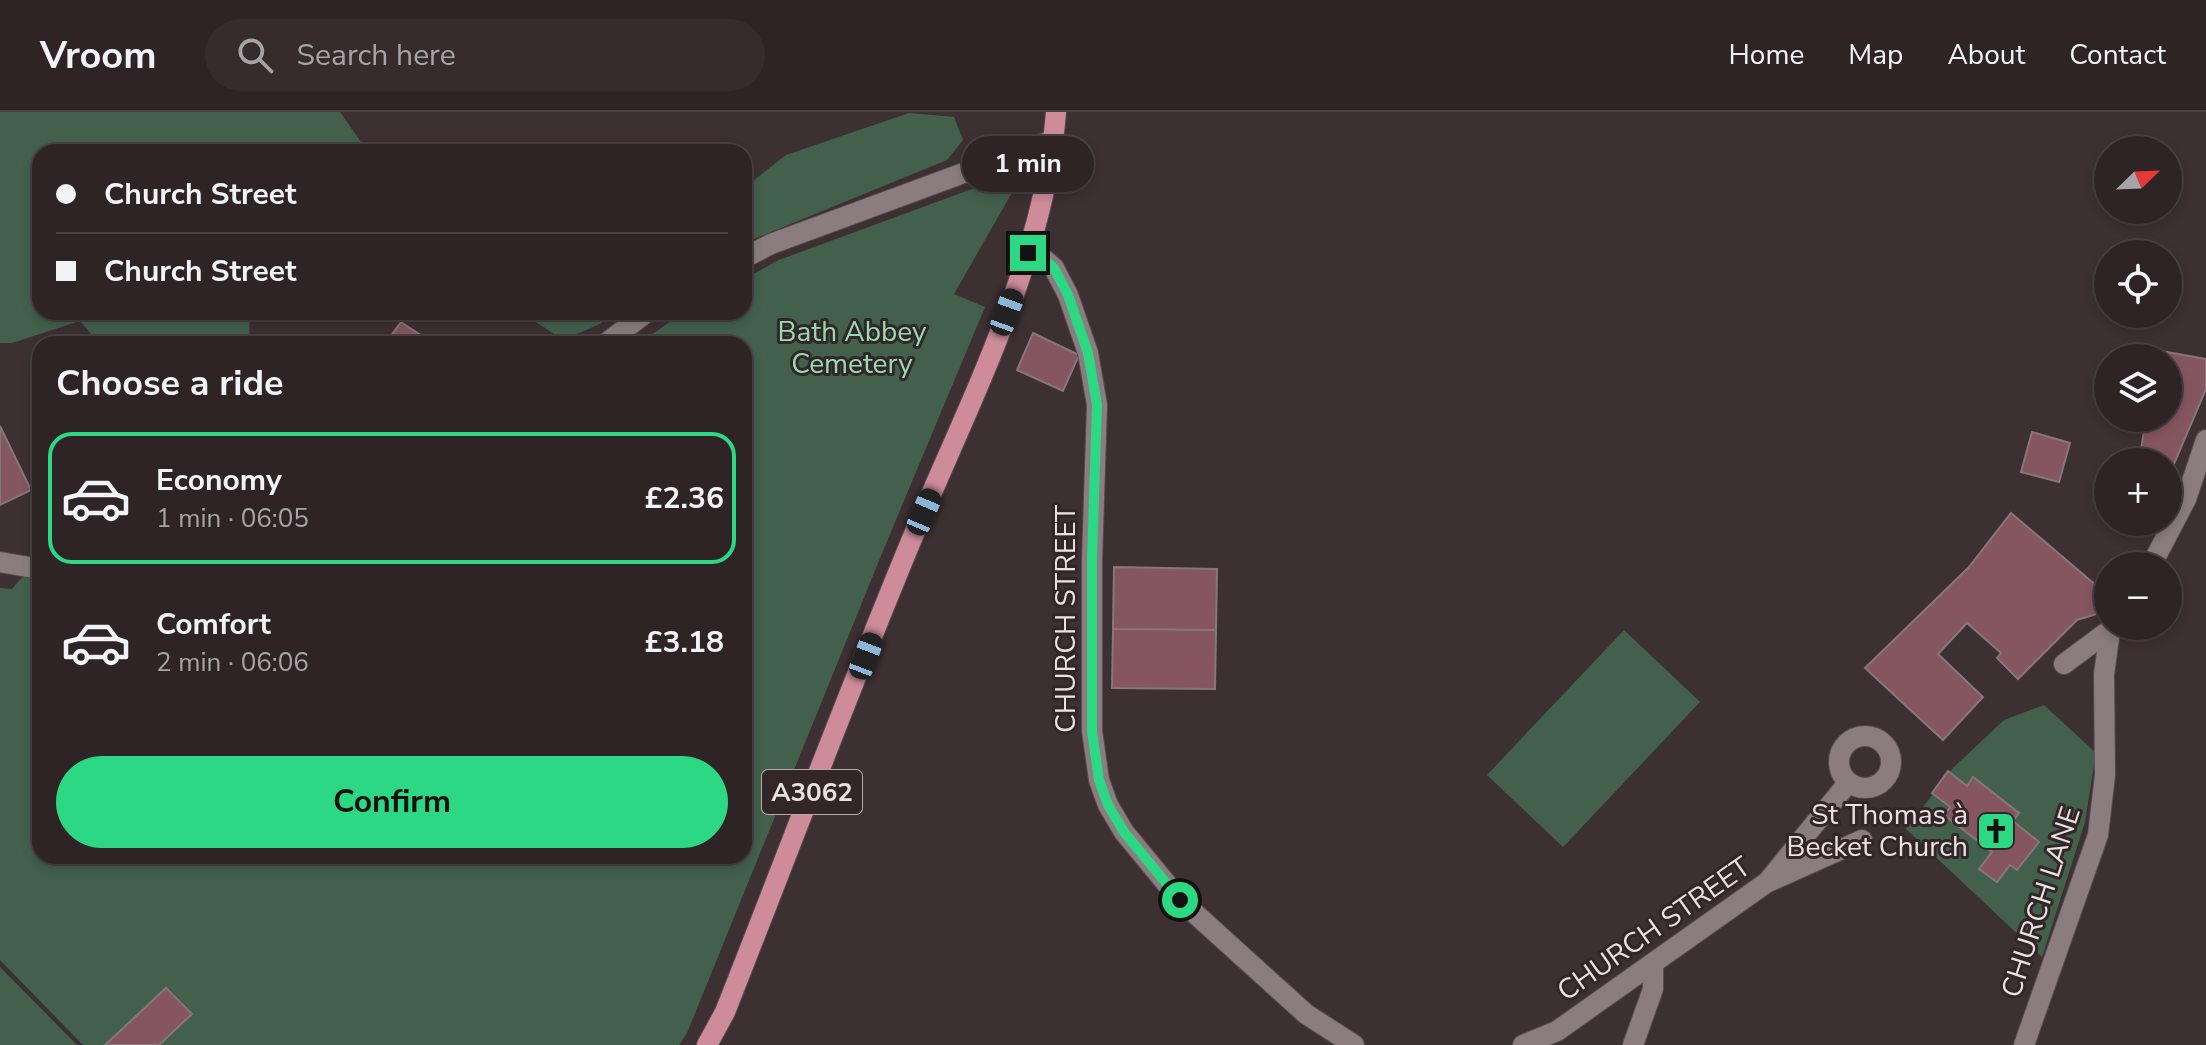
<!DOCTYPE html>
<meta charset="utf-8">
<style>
body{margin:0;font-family:"Nunito Sans",sans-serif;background:#362c2e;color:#f1f3f6;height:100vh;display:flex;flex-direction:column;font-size:30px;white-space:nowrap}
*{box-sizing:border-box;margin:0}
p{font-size:26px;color:#a7a4a7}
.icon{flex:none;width:44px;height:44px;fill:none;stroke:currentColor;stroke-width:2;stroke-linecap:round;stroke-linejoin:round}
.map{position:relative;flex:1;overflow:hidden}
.panel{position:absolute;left:32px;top:224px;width:720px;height:528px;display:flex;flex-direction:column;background:#2e2426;border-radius:24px;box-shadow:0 4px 12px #0003,0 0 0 2px #494143}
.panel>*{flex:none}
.guide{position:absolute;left:32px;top:32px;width:720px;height:176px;border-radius:24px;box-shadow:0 4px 12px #0003,0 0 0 2px #494143;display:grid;align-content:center;height:176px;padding:0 24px;background:#2e2426}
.needle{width:52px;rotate:67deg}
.buttons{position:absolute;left:2094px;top:24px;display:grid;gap:16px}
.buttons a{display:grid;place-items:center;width:88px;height:88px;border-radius:50%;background:#2e2426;box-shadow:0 4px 12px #0003,0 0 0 2px #494143;font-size:40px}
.end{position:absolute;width:36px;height:36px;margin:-18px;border:10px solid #2cd884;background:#111;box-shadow:0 0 0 4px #111}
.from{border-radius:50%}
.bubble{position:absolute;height:56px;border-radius:28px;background:#2e2426;box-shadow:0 4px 12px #0003,0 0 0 2px #494143;font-size:26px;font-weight:700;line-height:56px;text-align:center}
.car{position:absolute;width:24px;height:48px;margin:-24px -12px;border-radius:10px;box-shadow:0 0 6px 2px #0007;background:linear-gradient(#222 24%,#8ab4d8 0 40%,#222 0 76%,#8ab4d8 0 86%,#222 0)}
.guide b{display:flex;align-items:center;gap:28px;height:76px;font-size:30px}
.guide b+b{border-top:2px solid #494143}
.guide i{width:20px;height:20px;background:#f1f3f6}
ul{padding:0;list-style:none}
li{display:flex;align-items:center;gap:24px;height:132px;margin:0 16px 12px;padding:0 8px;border:4px solid transparent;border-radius:24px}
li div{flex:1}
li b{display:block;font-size:30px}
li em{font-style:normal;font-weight:700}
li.current{border-color:#2cd884}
li>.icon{width:72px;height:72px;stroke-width:1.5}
h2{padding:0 24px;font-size:36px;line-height:96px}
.cta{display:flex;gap:16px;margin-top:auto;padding:16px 24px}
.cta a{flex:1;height:92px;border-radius:48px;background:#2cd884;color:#111;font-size:32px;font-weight:700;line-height:92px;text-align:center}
header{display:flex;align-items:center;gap:48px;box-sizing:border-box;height:112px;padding:0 40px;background:#2e2426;border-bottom:2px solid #494143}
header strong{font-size:38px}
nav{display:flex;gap:44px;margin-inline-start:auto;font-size:28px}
.search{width:560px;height:72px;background:#362c2e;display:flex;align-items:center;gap:20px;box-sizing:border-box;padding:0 28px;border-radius:44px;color:#a7a4a7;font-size:30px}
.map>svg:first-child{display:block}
.green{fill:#43604d}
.building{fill:#855660;stroke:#86777a;stroke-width:2}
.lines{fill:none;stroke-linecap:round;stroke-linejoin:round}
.minor-casing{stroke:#574c4e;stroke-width:22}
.major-casing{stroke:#574c4e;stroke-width:22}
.minor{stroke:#8b7d7f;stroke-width:20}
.major{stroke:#ce8c9b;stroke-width:20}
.route{stroke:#2cd884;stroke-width:10}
.labels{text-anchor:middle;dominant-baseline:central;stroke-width:6;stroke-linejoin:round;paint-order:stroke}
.shield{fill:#332629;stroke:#b3a9ab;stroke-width:2}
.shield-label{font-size:26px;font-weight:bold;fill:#eae1e3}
.park-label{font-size:28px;fill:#96dbaf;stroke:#332629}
.street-label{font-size:28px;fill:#eae1e3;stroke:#332629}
.poi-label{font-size:28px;fill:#eae1e3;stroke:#332629;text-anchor:end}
</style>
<header>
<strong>Vroom</strong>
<div class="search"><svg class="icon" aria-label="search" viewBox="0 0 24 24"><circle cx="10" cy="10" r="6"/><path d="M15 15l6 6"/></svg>Search here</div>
<nav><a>Home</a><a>Map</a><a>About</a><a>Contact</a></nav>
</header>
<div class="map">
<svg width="2206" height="933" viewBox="0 0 2206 933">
<rect width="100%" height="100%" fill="#3d3033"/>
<path class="green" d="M0,0h340l28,40h-328v160h210l-1,32h-149l-20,-23 -68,22h-12z
M909,1l45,4 9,23 -16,20 -203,83v-55l42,-33z
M999,67l15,10 -60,105 31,13 -100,239 -198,487 -8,12h-596l-83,-85v-372l12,1 12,-14 16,4v277h704v-512h-106l46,-32h60v-33l35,-19z
M521,200h94l-15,12 -37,16z
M1624,518l76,72 -137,145 -76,-72z
M2044,593l52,48 -11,69 -43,135 -136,-128 47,-61 51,-48z
M0,855l77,78h-77z"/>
<path class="building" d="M401,210l33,22h-49z
M1033,221l46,22 -16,36 -46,-21z
M2156,238l50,9v30l-35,82 -3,-1v-8h-29l7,-44h22v-60h-13z
M0,314l31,64 -31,15z
M2032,320l38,11 -11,39 -38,-10z
M2011,401l93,79 -7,22 -20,6 -59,59 -21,-21 4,-5 -34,-30 -29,31 45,43 -40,43 -78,-72 104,-101z
M1114,455l103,2 -1,61 -103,-1z
M1113,517l103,1 -1,59 -103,-1z
M1948,659l19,15 6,-9 46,36 -6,8 26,21 -22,28 -7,-5 -13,17 -18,-13 13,-17 -48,-37 6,-8 -18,-14z
M166,876l26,26 -33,31h-54z"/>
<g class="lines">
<defs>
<path id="minor" d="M1028,141l17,7 9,8 14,27 20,58 9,52 -5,155v171l7,49 9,25 16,27 56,68 126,114 48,31
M744,146l27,-14 282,-104
M605,232l42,-32
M0,450l40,7
M2151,454l35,-67 20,-59
M2064,552l51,-38
M1839 650a26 26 0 1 1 52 0a26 26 0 1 1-52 0Z
M1769,768l79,-97
M1523,933l34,-14 209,-148 96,-43
M1633,933l20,-56v-25
M2024,933l74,-210 7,-60 -1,-101 6,-43"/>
<path id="major" d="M707,933l18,-33c63,-159 123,-320 189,-478 56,-133 131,-277 142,-422"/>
</defs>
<use href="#minor" class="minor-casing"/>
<use href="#major" class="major-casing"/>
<use href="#minor" class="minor"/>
<use href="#major" class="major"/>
</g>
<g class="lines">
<path class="route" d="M1028,141l17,7 9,8 14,27 20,58 9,52 -5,155v171l7,49 9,25 16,27 56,68"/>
</g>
<defs>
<symbol id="church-square" viewBox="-11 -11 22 22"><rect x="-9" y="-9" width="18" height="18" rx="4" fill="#2cd884" stroke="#332629"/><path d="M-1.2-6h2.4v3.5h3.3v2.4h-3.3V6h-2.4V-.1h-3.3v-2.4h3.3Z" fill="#111"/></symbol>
</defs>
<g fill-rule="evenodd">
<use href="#church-square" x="1974" y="697" width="44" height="44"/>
</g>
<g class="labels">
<rect class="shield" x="762" y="658" width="100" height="44" rx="6"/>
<g class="shield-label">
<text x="812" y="680">A3062</text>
</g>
<g class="park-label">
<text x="852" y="220">Bath Abbey<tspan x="852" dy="32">Cemetery</tspan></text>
</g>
<g class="street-label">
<text transform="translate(1066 507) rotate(-90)">CHURCH STREET</text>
<text transform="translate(2041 790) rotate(-72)">CHURCH LANE</text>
<text transform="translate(1654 817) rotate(-35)">CHURCH STREET</text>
</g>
<g class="poi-label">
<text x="1968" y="703">St Thomas à<tspan x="1968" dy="32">Becket Church</tspan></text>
</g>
</g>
</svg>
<div class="buttons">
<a><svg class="needle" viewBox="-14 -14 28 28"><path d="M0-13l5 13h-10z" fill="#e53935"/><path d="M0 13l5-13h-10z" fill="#a7a4a7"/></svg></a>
<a><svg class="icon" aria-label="locate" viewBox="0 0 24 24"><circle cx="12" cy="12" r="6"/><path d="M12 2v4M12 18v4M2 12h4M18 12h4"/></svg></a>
<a><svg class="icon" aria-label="layers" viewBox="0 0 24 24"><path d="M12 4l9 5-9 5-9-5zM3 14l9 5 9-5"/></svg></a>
<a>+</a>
<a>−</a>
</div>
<i class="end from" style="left:1180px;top:788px"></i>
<i class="end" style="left:1028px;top:141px"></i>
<div class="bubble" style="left:962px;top:24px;width:132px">1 min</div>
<i class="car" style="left:1007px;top:200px;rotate:20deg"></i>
<i class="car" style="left:924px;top:400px;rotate:23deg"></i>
<i class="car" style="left:866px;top:544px;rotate:21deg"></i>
<div class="guide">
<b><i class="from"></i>Church Street</b>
<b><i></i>Church Street</b>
</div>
<section class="panel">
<h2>Choose a ride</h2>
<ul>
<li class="current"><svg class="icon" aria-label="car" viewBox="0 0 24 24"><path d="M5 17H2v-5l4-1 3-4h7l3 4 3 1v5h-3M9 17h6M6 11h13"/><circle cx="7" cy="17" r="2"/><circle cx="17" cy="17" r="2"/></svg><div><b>Economy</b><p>1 min · 06:05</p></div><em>£2.36</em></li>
<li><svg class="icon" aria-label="car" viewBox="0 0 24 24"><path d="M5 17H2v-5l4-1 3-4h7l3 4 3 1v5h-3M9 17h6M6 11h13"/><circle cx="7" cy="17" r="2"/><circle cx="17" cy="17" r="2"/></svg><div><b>Comfort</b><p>2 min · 06:06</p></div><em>£3.18</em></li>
</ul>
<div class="cta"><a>Confirm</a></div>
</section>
</div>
